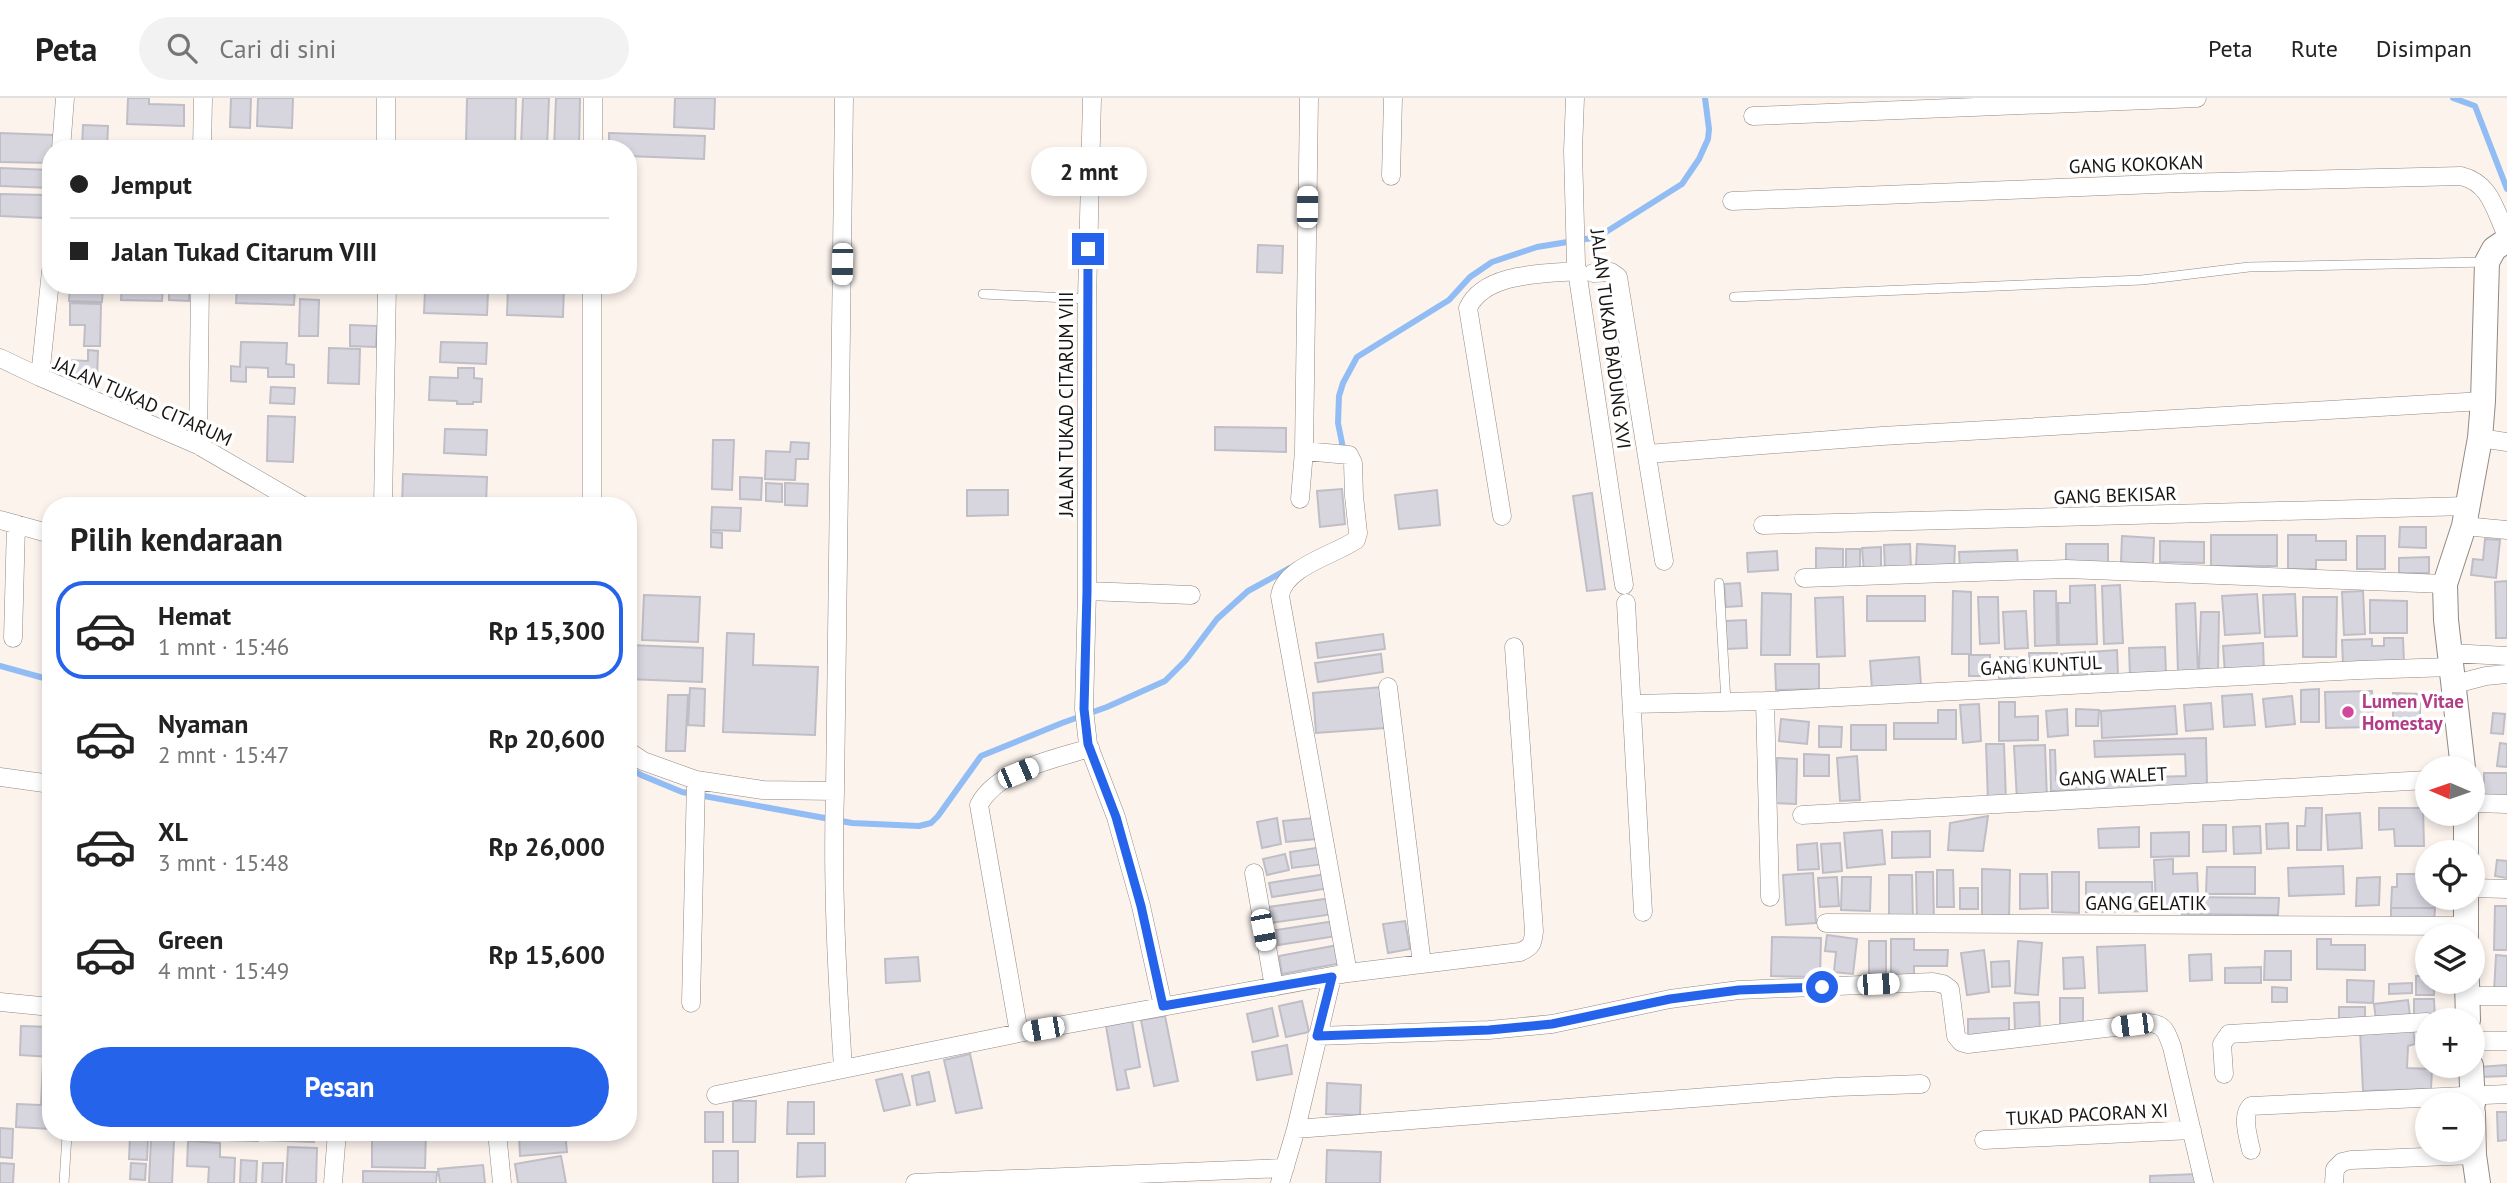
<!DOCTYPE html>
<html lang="id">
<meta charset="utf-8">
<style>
body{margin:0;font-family:"PT Sans",sans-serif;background:#f2f2f2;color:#222;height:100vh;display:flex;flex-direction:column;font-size:26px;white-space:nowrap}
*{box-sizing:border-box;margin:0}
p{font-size:23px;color:#767676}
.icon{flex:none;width:38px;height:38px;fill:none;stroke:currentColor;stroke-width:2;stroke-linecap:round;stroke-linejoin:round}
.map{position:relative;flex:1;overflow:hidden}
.side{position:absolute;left:42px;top:399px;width:595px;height:644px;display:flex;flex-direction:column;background:#fff;border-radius:28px;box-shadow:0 4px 10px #0003}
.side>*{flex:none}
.hud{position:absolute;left:42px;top:42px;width:595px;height:154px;border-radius:28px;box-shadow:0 4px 10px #0003;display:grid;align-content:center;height:154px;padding:0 28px;background:#fff}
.needle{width:46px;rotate:272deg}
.tools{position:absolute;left:2415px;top:658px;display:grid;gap:14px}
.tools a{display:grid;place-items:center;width:70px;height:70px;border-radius:50%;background:#fff;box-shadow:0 4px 10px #0003;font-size:35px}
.end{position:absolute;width:32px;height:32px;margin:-16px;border:9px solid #2563eb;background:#fff;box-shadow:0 0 0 4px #fff}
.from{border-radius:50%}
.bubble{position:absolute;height:49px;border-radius:24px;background:#fff;box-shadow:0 4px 10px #0003;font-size:23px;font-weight:600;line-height:49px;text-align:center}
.car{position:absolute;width:21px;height:42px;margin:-21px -10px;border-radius:9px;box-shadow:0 0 5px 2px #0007;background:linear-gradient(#fff 24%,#345 0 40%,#fff 0 76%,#345 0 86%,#fff 0)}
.hud b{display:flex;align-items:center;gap:24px;height:66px;font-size:26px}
.hud b+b{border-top:2px solid #e0e0e0}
.hud i{width:18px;height:18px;background:#222}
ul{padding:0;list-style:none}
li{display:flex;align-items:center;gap:21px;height:98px;margin:0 14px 10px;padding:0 14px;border:4px solid transparent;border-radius:28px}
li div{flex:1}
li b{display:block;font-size:26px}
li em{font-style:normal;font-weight:600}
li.active{border-color:#2563eb}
li>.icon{width:63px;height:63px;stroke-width:1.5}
h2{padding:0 28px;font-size:32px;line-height:84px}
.cta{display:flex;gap:14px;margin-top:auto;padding:14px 28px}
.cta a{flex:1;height:80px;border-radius:42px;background:#2563eb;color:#fff;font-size:28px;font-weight:600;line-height:80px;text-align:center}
header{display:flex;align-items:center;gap:42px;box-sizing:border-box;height:98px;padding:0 35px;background:#fff;border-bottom:2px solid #e0e0e0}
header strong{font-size:33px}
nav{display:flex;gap:38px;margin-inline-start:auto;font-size:24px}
.search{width:490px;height:63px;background:#f2f2f2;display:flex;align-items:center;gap:18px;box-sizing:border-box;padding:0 24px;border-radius:38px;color:#767676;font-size:26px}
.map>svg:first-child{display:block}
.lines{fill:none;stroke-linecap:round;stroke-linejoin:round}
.stream{stroke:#92bdf4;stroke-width:6}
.building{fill:#d7d6df;stroke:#bfbec6;stroke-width:2}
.lane-casing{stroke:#918984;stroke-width:10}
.street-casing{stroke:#918984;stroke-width:19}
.secondary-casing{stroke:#918984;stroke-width:26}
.lane{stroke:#fff;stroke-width:9}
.street{stroke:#fff;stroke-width:18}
.secondary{stroke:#fff;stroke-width:24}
.route{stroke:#2563eb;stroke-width:9}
.hotel-dot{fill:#d1479c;stroke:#fff;stroke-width:2.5}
.labels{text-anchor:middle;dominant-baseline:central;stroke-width:7;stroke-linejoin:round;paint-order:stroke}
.street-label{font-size:19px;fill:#171412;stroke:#fff}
.hotel-label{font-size:19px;font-weight:bold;fill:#b23c85;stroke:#fff;text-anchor:start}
</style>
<header>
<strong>Peta</strong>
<div class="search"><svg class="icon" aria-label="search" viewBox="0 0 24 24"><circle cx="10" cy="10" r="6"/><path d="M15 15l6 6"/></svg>Cari di sini</div>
<nav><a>Peta</a><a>Rute</a><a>Disimpan</a></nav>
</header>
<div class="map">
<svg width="2507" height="1085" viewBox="0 0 2507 1085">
<rect width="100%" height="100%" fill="#fcf3ed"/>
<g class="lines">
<path class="stream" d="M2453,0l22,8 32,83
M1344,355l-6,-30 1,-27 4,-13 14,-26 92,-57 21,-23 22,-15 45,-15 61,-10 84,-53 17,-25 9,-20 1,-10 -4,-31
M0,568l51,14
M628,669l13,8 41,17 170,31 67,3 12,-3 7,-7 43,-60 81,-33 45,-16 58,-26 21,-21 31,-41 31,-28 42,-23"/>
</g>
<path class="building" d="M128,0h21v6l35,1v21l-57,-2z
M231,0h20l-1,30 -20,-1z
M258,0h35l-1,30 -35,-2z
M467,0h49l-1,48 -49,-2z
M523,0h26l-2,49 -26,-1z
M556,0h24l-1,51h-25z
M675,0h40l-1,31 -40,-2z
M83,27l25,1 -1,23h-25z
M0,35l54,2v14h-3v14l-51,-1z
M609,35l96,3 -1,23 -76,-3v-7h-19z
M414,49l54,2h-54z
M0,70l51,2v18l-51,-2z
M0,96l45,1 -1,23 -44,-2z
M1258,147l25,1 -1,27 -25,-1z
M70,187h33l-1,17 -33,-1z
M122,187h41l-1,16 -41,-1z
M169,187h20v16l-20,-1z
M237,187l58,2 -1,18 -58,-2z
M508,187h56l-1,32 -56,-2z
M425,192l63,2 -1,23 -63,-2z
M300,201l19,1 -1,36h-19z
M70,205l31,1 -1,42h-16l1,-21h-15z
M350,227l27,1 -1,21 -26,-1z
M241,244l46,1 -1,21 8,1v12h-26v-9l-22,-1v15l-15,-1v-15l9,1z
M441,244l46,1 -1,21 -46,-2z
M329,250l31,1 -1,35 -31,-1z
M88,252l10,1 -1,28 -32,-1 1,-18 22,1z
M458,270h16v10l8,1 -1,23h-8v2h-16v-3l-28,-1 1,-23 28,1z
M271,289l24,1 -1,16 -24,-1z
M268,318l27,1 -2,45 -26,-1z
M1215,329l71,1v24l-71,-2z
M445,331l42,1 -1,25 -42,-2z
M713,342h21l-2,50 -20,-1z
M791,344l18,1 -1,16h-12l-1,21 -30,-1 1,-28 24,1z
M403,376l84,3 -1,29h-84z
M740,379l22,1 -1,22 -21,-1z
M766,385l16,1v18l-16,-1z
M785,385l23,1 -1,22 -22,-1z
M1342,391l3,35 -25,3 -3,-36z
M967,392h41v25l-41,1z
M1437,392l3,35 -41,4 -4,-34z
M1592,395l13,96 -18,2 -14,-95z
M712,409l29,1 -1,23 -29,-1z
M2400,429h26v21l-27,-1z
M711,434l11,1v15l-11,-1z
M2211,437h66v31h-66z
M2288,437h28v6h30v19h-30v9h-28z
M2122,438l32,2 -1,26 -32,-2z
M2357,438h28v33h-28z
M2485,441l15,1 -4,38 -25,-3 2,-16 10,1z
M2160,443l44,1v21l-44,-1z
M1910,446l1,26 -26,1 -1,-26z
M1917,446l38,2 -1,24 -38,-2z
M2066,446h42v19l-42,1z
M1881,449v25l-17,1 -2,-25z
M1816,450l27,1v25h-27z
M1846,451h14v24h-14z
M2017,452l1,18 -58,1 -1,-17z
M1777,453l1,19 -30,2 -1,-19z
M2429,459v16h-30v-15z
M2507,483v57h-11l-1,-56z
M1740,485l2,23 -16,1 -2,-23z
M2095,487l2,59 -38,1 -1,-42h12v-17z
M2120,487l3,58 -19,1 -2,-58z
M1953,493l18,1v62h-19z
M2034,493h22l1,54 -22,1z
M2363,493l2,43 -21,1 -2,-43z
M1762,495l29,1 -1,61h-29z
M2257,496l3,39 -35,2 -3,-39z
M2295,496l2,42 -32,1 -2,-42z
M644,497l56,2 -2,45 -56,-2z
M1867,498h58v25h-58z
M1843,499l2,59 -28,1 -2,-59z
M1978,499h20l1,46 -19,1z
M2303,499h34l-1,60h-33z
M2370,502l37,1v32h-37z
M2195,505l3,69 -20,1 -2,-69z
M2026,513l2,37 -23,1 -2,-37z
M2201,514h18l-1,58 -19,-1z
M1746,522l1,28 -21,1 -1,-28z
M727,535l27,1 -1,31 65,2 -3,68 -92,-3z
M1383,536l2,15 -67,9 -2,-15z
M2384,540h19l1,25 -61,2 -1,-25 30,-1v7h12z
M2263,545l1,28 -39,2 -2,-27z
M628,547l75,3 -1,34 -74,-3z
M2165,549l1,28 -36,1 -1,-28z
M2117,552l1,25 -26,1 -2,-24z
M2085,554l2,23 -24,1 -2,-22z
M2029,555h28l1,18h-28z
M1381,556l2,18 -65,10 -3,-19z
M1969,557h21v21h-21z
M1919,559l2,28 -49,4 -2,-28z
M2000,559l24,1v21l-25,-1z
M1775,566h44v25l-43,1z
M1382,589l3,41 -69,5 -3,-40z
M690,590l15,1 -1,37 -16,-1z
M2319,591v33h-18v-32z
M2372,593l1,36 -47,1 -1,-36z
M2393,595l27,1v27h-27z
M2252,596l3,31 -31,2 -2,-31z
M668,597h20l-3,56h-19z
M2292,598l3,28 -29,3 -3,-28z
M1999,604h16v15l23,-1v24l-39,1z
M2211,605l2,26 -27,2 -2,-26z
M1979,606l2,37 -18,2 -3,-38z
M2175,608l2,28 -75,4 -1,-27z
M2067,611l1,26 -20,2 -2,-26z
M2076,611l23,1 -1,16h-22z
M1938,612h18v29h-62v-16h44z
M2493,615l12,1 -2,20 -12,-1z
M1781,621l28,3 -2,22 -28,-3z
M1851,627h35v25h-35z
M1819,628l23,1 -1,20h-22z
M2206,640l1,48 -156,5 -1,-41h5l1,30 130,-4 -1,-22 -90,3 -1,-16z
M2500,645l7,1v23l-10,-1z
M1986,646h18l2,57h-18z
M2045,647l2,54 -30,1 -3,-54z
M1804,656l25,1v21h-25z
M1857,658l3,44 -20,1 -3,-43z
M1777,660l20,1 -1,45 -21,-1z
M2484,675h23v25h-23z
M2306,710h16l-1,42h-24v-24h8z
M2379,710h44l1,38h-29l-1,-17 -15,1z
M2360,715l2,35 -34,2 -2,-35z
M1988,718l-5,35 -35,-1 2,-27z
M1277,720l4,26 -19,4 -5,-26z
M1314,720l2,21 -30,3 -3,-21z
M2288,725l1,25 -22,1 -1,-25z
M2203,727h23v26l-23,1z
M2260,728l1,27 -27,1 -1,-27z
M2139,729v20l-40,1 -1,-19z
M1882,732l3,34 -38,4 -3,-35z
M1930,733v26l-38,1v-26z
M2189,734v24l-38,1v-24z
M1817,745l2,26 -21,1 -1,-25z
M1840,745l2,28 -19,2 -2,-29z
M1323,749l2,17 -33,4 -2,-16z
M1285,756l4,16 -22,5 -4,-16z
M2173,761v15l24,-1 1,21 -24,1 1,11h-19l-2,-46z
M2497,762l10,1v17l-12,-2z
M2343,768l1,28 -55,2 -1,-28z
M2207,769h48v27h-49z
M1982,771l28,1 -1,50 -27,-1z
M1937,772h16l1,37h-17z
M1916,774h17l1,50h-17z
M2052,774h27v41l-27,-1z
M1813,775l3,50 -30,2 -3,-50z
M1327,776l3,14 -58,9 -3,-14z
M2020,776h27l1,34 -28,1z
M2397,776h30v24h8v10h-44l1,-21h5z
M1889,777h23l1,44 -24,1z
M1837,779l2,29 -19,1 -2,-29z
M1842,779h29l-1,34 -29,-1z
M2380,779l-1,28 -23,1 1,-28z
M2086,784h66l1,29 -67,1z
M1960,790h18v21h-18z
M2183,799l96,1 -1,17 -96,-1z
M1332,800l2,16 -64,9 -2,-16z
M2495,808h12v44h-13z
M2391,810h44l-1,15 -43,-1z
M1335,823l2,15 -59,9 -2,-15z
M1405,823l5,28 -22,4 -5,-29z
M1827,837l30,4 -4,35 -19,-2 2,-20 -11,-1z
M46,838l5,1v37l-7,-1z
M1772,839l49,1 -1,39 -49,-1z
M1891,841h23v11h34l-1,16h-33v10h-23z
M2317,841h14v6h34v25l-48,-1z
M1869,843h17v34h-17z
M2018,843l24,2 -4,52 -23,-2z
M1338,847l4,18 -60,11 -3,-18z
M2145,847l2,46 -48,2 -2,-46z
M1984,852l5,42 -22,3 -6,-42z
M2265,853h26v29h-27z
M2211,856l1,26 -22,1 -1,-26z
M2496,857l11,1v36h-13z
M918,859l2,24 -34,2 -1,-24z
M2083,859l2,31 -21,1 -1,-31z
M2009,863l1,25 -18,1 -1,-25z
M2261,869v16h-36v-15z
M2416,878h11v6h7v13h-18z
M2347,882l27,1 -1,22 -26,-1z
M2412,885v10l-23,1v-10z
M2272,889l15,1v14h-15z
M2060,900h23v27h-23z
M2414,901h20l1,19 -21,1z
M2408,902l2,16 -34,4 -2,-16z
M1302,903l7,31 -23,5 -7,-31z
M2039,904l1,28 -25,1 -1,-28z
M2339,909h26v15l-26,-1z
M1272,910l6,28 -25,6 -6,-28z
M1165,918l13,65 -24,5 -13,-66z
M2009,920v15l-41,2v-16z
M1132,923l8,46 -15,3 4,18 -12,2 -11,-64z
M21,928l30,1v30l-31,-2z
M2413,930l2,16 -7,2 -1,22 25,1 -1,20 -68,2 -3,-61z
M1287,947l5,29 -35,6 -5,-28z
M970,956l12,54 -26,5 -12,-53z
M43,963l8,1v67l-35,-2 1,-23 24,1z
M2507,967v11l-27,1 -1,-10z
M929,974l6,29 -18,4 -5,-29z
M902,976l8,31 -26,6 -8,-31z
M1327,985l34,2 -1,30 -34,-1z
M733,1003h23l-1,41h-22z
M788,1004h26v32h-27z
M705,1014h18v30h-18z
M2497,1014h10v28l-9,1z
M0,1030l13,1 -1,29 -12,-1z
M170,1034h25v4l-25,-1z
M226,1034h33l-1,9 -32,-1z
M263,1034h51v10l-51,-2z
M372,1034h54l-1,36 -53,-1z
M538,1034h27l2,20 -47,4 -1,-20 19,-1z
M130,1039l18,1 -1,22 -18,-1z
M151,1041l23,1 -2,43h-23z
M188,1043l32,2v14l15,1 -1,25h-26l1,-16 -22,-1z
M798,1045h27v33l-28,1z
M288,1049l29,1 -1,35h-30z
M1327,1052l54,2 -1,31h-54z
M713,1053h25v32h-25z
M561,1058l5,27h-48l-3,-19z
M241,1062l16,1 -1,22h-16z
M0,1065l14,1 -1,19h-13z
M131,1065l15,1 -1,16 -15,-1z
M263,1065h20l-1,20h-20z
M483,1067l2,18h-45l-2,-14z
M363,1073l74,1 -1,11h-73z
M2196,1076v9h-46v-7z"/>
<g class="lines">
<defs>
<path id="lane" d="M983,196l104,5
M1734,199l408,-17 107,-13 238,-5
M1719,485l7,119
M64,1085l3,-48"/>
<path id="street" d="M386,0v51
M1092,0l-5,201v292l-3,118 4,35 28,73 25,89 22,100
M1575,0l-2,53 3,113 48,321
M1753,18l444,-18
M61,51l4,-51
M202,51l1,-51
M593,51v-51
M1391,78l2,-78
M1732,103l449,-18 280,-7c30,7 34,35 46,60
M1593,175l18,-1 7,5 46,284
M0,260l40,19 158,68 105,61
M40,279l11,-106
M2480,340l27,4
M198,347l2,-160
M1304,353l45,4 4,8 1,33 4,37 -2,7c-22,15 -72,27 -76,56l68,377
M1647,356l235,-18 601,-35
M1300,401l4,-48 5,-353
M383,408l4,-221
M592,408v-221
M1502,418l-34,-208c17,-36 76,-34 110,-37
M0,422l51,14
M1763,427l704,-19
M2464,428l43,4
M1804,480l262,-9 379,15
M1087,493l104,4
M1626,505l17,309
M13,540l3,-114
M2450,555l57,3
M2455,586l31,-8 21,-2
M1388,589l34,277
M1765,603l5,196
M1632,606l133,-3 595,-31 92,-3
M628,653l15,10 53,19 -5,223
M0,679l51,7
M696,682l67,10 72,1
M2473,705l34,1
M1802,717l625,-35
M1254,775l20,114
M2473,790l34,1
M1826,825l639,3
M2468,898h39
M0,904l51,5
M2444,922l24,-1
M1019,935l-40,-228c18,-35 75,-46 111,-57
M1317,938l172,-6 63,-6 118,-25 69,-9 194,-8 10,2 7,5 6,47 5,6 7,2 181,-21c16,1 18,10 23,24l32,136
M2473,943h34
M843,970c-6,-93 -11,-184 -8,-277l9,-693
M2224,976l-2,-30 7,-10 198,-12
M716,997l303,-62 329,-60 172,-21c12,-5 13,-9 14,-21l-20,-284
M1296,1031l540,-42 85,-3
M497,1034l5,51
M1984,1042l208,-10
M2251,1052c-3,-14 -10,-35 0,-44l256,-12
M333,1085l4,-51
M915,1085l370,-15
M1280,1085l16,-54 36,-152
M2334,1085l1,-14 7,-7 9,-2 123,-5"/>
<path id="secondary" d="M2463,670l-17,-148 -1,-36 19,-58 16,-88 3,-37 4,-139 7,-13 13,-9
M2466,716v38
M2466,838v-38
M2467,884l1,38
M2471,968l2,38
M2473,1015l1,42 4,28"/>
</defs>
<use href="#lane" class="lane-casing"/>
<use href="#street" class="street-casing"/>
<use href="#secondary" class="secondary-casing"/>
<use href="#lane" class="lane"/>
<use href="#street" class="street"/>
<use href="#secondary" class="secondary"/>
</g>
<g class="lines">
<path class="route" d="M1088,151l-1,342 -3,118 4,35 28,73 25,89 22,100 169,-29 -15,59 172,-6 63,-6 118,-25 69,-9 83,-3"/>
</g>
<circle class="hotel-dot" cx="2348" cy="614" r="7"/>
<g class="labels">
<g class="street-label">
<text transform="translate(2136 66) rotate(-2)">GANG KOKOKAN</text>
<text transform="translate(1611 241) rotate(83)">JALAN TUKAD BADUNG XVI</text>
<text transform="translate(143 303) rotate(24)">JALAN TUKAD CITARUM</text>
<text transform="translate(1066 306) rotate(-90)">JALAN TUKAD CITARUM VIII</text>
<text transform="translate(2115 397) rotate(-2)">GANG BEKISAR</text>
<text transform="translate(2041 567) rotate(-3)">GANG KUNTUL</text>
<text transform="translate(2113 678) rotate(-3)">GANG WALET</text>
<text x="2146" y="805">GANG GELATIK</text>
<text transform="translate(2087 1016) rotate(-3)">TUKAD PACORAN XI</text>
</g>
<g class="hotel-label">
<text x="2362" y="603">Lumen Vitae<tspan x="2362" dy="22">Homestay</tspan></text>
</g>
</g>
</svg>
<div class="tools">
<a><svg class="needle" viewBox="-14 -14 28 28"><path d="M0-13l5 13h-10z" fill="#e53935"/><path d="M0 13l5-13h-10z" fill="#767676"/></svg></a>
<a><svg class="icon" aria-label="locate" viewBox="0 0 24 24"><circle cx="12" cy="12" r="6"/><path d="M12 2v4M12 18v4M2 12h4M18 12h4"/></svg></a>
<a><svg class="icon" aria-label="layers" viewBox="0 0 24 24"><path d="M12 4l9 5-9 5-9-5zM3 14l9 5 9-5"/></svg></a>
<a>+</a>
<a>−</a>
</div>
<i class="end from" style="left:1822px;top:889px"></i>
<i class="end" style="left:1088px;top:151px"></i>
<div class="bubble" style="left:1031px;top:49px;width:116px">2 mnt</div>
<i class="car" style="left:1307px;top:109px;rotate:1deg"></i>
<i class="car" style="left:842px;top:166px;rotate:181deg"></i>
<i class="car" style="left:1018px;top:675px;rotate:67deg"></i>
<i class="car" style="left:1263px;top:832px;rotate:169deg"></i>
<i class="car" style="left:1878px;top:886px;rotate:87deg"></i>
<i class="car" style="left:2132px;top:927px;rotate:263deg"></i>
<i class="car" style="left:1043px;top:931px;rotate:260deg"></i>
<div class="hud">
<b><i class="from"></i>Jemput</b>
<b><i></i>Jalan Tukad Citarum VIII</b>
</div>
<section class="side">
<h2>Pilih kendaraan</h2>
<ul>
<li class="active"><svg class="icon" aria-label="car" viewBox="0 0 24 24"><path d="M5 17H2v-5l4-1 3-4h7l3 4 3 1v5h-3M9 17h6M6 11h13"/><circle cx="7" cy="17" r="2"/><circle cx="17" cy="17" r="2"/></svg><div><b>Hemat</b><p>1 mnt · 15:46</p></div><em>Rp 15,300</em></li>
<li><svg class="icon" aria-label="car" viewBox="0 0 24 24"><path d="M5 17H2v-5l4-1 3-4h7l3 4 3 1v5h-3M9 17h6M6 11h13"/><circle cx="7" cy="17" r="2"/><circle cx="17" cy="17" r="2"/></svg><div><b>Nyaman</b><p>2 mnt · 15:47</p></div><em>Rp 20,600</em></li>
<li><svg class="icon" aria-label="car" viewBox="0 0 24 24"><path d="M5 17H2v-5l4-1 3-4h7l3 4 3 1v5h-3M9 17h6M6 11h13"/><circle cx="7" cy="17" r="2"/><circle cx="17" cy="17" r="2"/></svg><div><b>XL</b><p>3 mnt · 15:48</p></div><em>Rp 26,000</em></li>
<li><svg class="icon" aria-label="car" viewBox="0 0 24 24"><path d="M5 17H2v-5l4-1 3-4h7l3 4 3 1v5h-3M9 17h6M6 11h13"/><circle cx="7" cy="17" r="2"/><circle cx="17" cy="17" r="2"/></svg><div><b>Green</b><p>4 mnt · 15:49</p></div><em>Rp 15,600</em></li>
</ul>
<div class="cta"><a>Pesan</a></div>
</section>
</div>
